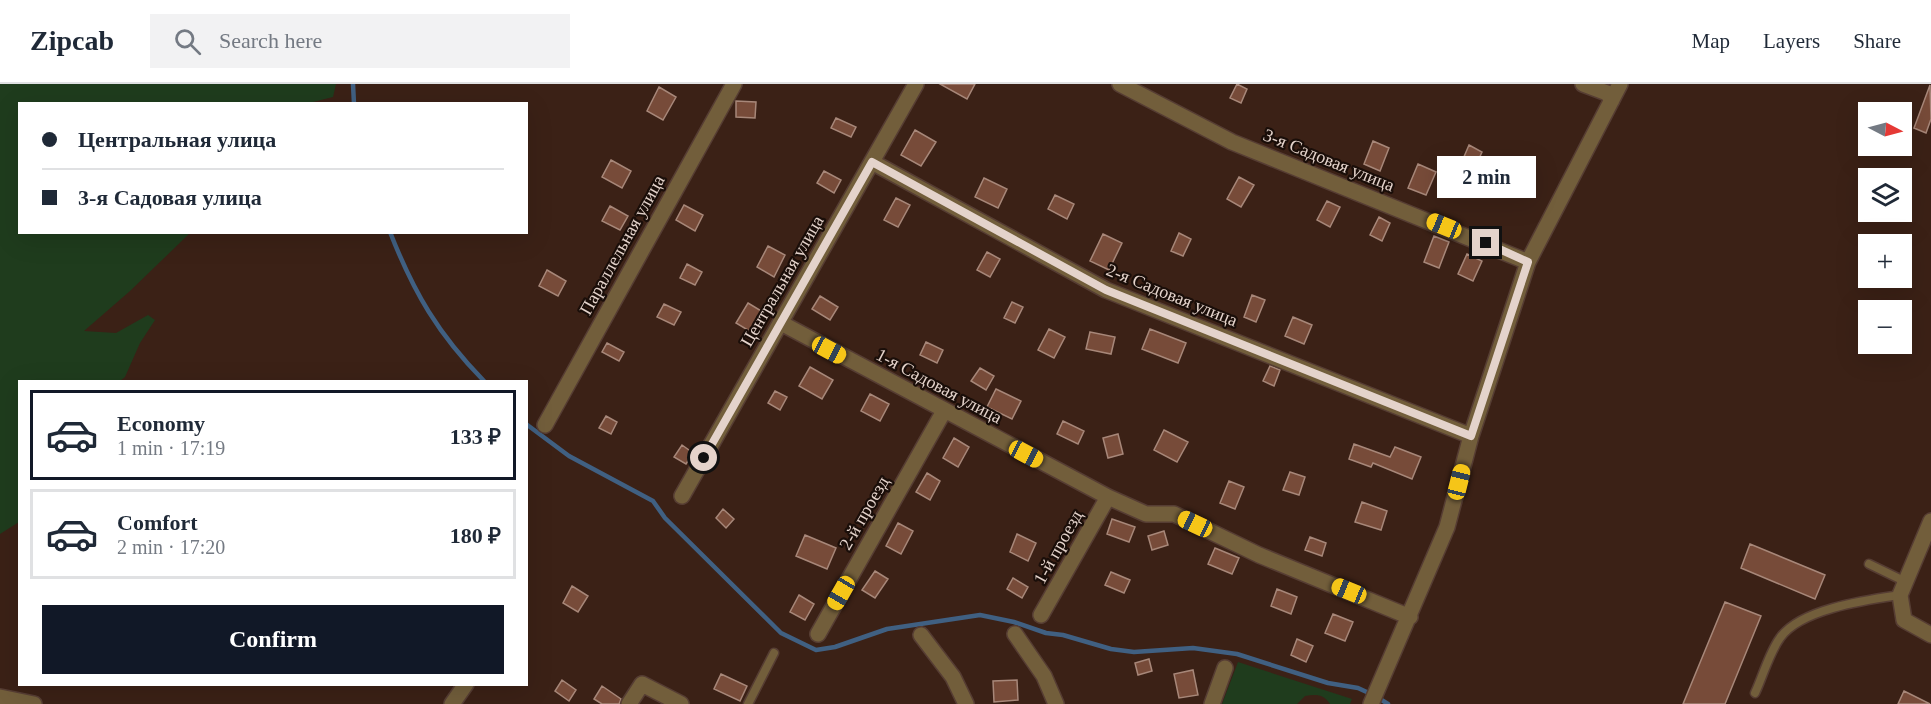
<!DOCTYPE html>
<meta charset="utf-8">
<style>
body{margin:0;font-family:Georgia,serif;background:#f2f2f3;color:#1f2937;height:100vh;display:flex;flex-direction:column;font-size:22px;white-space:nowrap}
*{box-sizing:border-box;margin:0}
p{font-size:20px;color:#747a83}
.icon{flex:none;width:33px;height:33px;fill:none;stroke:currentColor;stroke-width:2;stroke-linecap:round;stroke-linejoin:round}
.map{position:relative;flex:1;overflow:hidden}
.sheet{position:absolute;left:18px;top:296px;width:510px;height:306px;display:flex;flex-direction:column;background:#fff;border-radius:0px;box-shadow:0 6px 24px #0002}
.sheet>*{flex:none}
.hud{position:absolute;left:18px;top:18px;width:510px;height:132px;border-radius:0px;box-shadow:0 6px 24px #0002;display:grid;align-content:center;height:132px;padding:0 24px;background:#fff}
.needle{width:39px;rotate:96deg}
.buttons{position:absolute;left:1858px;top:18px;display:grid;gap:12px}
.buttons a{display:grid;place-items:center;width:54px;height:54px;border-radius:0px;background:#fff;box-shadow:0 6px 24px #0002;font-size:30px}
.end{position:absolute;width:27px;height:27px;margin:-14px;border:8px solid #e4d3cb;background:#111;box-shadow:0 0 0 3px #111}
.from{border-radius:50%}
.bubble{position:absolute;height:42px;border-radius:0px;background:#fff;box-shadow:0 6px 24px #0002;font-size:20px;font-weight:600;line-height:42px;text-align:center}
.car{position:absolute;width:18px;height:36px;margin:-18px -9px;border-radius:8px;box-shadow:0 0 4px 2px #0007;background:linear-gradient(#f5c518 24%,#345 0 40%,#f5c518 0 76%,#345 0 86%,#f5c518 0)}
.hud b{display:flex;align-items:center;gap:21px;height:57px;font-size:22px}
.hud b+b{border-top:2px solid #e0e1e3}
.hud i{width:15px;height:15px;background:#1f2937}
ul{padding:10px 0 0;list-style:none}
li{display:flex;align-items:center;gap:18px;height:90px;margin:0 12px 9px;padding:0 12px;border:3px solid #e0e1e3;border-radius:0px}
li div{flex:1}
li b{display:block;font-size:22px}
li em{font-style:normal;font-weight:600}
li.selected{border-color:#111827}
li>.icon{width:54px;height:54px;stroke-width:1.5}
.action{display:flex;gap:12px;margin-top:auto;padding:12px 24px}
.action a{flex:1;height:69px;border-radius:0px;background:#111827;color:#fff;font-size:24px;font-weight:600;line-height:69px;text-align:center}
header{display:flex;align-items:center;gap:36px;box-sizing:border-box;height:84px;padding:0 30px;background:#fff;border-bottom:2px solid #e0e1e3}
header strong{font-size:28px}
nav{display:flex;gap:33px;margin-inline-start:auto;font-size:21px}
.search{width:420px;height:54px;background:#f2f2f3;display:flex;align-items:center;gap:15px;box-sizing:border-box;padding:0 21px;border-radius:0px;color:#747a83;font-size:22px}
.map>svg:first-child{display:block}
.green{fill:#1f3c1d}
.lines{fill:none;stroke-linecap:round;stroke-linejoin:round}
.stream{stroke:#406082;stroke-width:4.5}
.building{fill:#774b39;stroke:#a78779;stroke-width:1.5}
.service-casing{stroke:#563d33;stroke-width:11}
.minor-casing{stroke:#563d33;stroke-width:18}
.service{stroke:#725e3b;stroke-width:8}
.minor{stroke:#725e3b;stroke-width:15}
.route{stroke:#e4d3cb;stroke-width:8}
.labels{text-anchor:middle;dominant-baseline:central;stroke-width:4.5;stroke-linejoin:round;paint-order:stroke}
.street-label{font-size:18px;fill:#e4d3cb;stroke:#1a0e09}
</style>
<header>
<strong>Zipcab</strong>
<div class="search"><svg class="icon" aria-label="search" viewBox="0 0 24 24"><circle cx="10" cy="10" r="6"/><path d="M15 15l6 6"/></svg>Search here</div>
<nav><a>Map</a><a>Layers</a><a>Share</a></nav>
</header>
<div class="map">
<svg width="1931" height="620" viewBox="0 0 1931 620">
<rect width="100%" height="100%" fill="#3b2116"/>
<path class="green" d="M0,0h336l-3,13 -24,6 -289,1v128l170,1 -60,58 -46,40 32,2 32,-18 7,5 -15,23 -15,34 -5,4h-100l-1,141 -19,12z
M1238,578l114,37 -2,5h-20c-6,-10 -14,-10 -25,-8l-8,8h-75z"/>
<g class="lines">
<path class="stream" d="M353,0l1,20
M390,148c24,61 48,102 94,149
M526,340l43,32 84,45 12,17 116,115 35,17 19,-3 52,-18 93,-14 34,7 32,11 17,2 48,14 23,3 59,-4 44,6 91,29 30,5 13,6
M1380,615l8,5"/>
</g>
<path class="building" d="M940,0h35l-8,15z
M1237,0l10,5 -6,14 -11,-5z
M1930,1l1,34 -5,14 -12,-5z
M659,3l17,10 -13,23 -16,-9z
M736,17l20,1 -1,16 -19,-1z
M836,34l20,9 -5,10 -20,-9z
M915,46l21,12 -15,24 -20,-11z
M1373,57l16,7 -9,23 -16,-7z
M1469,61l13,7 -6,13 -13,-6z
M611,76l20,11 -9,17 -20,-11z
M1515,78l15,8 -6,12 -15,-8z
M1418,80l18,8 -10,23 -18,-7z
M824,87l17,9 -7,13 -17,-10z
M1239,93l15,8 -13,22 -14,-8z
M984,94l23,11 -9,19 -23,-11z
M1055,111l19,9 -7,15 -19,-10z
M896,114l14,7 -12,22 -14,-7z
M1327,117l13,6 -10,20 -13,-7z
M684,121l19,10 -8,16 -19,-11z
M610,122l18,10 -8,14 -18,-9z
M1379,133l11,6 -8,18 -12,-6z
M1179,149l12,6 -8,17 -12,-5z
M1103,150l19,9 -13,27 -19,-9z
M1434,152l15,6 -10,26 -15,-6z
M768,162l17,9 -11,22 -17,-10z
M987,168l13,7 -10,18 -13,-7z
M1467,170l15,7 -9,20 -15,-7z
M687,180l15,8 -7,13 -15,-7z
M547,186l19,11 -8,15 -19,-10z
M1252,211l13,5 -9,22 -12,-5z
M820,212l18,11 -8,13 -18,-11z
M1012,218l11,5 -8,16 -11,-5z
M748,219l15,9 -12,20 -15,-9z
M664,220l17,8 -7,13 -17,-8z
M1293,233l19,8 -8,19 -19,-8z
M1049,245l16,8 -11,21 -16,-8z
M1150,245l36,14 -8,20 -36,-14z
M1090,248l25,5 -4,17 -25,-5z
M926,258l17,8 -6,13 -17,-8z
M607,259l17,9 -5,9 -17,-9z
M1270,282l10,4 -6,16 -11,-5z
M810,283l23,13 -11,19 -23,-13z
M980,284l14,8 -8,14 -15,-9z
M996,305l25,12 -9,18 -25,-12z
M775,307l12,6 -7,13 -12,-7z
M870,310l19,10 -9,17 -19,-10z
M606,332l11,6 -6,12 -12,-6z
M1063,337l21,10 -6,13 -21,-10z
M1164,346l24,12 -11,20 -23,-12z
M1118,350l5,20 -15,4 -5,-20z
M954,354l15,9 -11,20 -15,-9z
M1354,360l36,13 5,-10 26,10 -9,22 -39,-16 -2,4 -22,-8z
M682,361l11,8 -7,11 -12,-7z
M1290,388l15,5 -6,18 -16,-5z
M927,389l13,8 -10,19 -14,-8z
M1229,397l15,6 -9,22 -15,-6z
M1362,418l25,9 -6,19 -26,-8z
M723,425l11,10 -8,9 -10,-10z
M1112,435l23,8 -6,15 -22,-8z
M898,439l15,8 -12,23 -15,-8z
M1164,447l4,14 -16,5 -4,-14z
M1017,450l19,9 -8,18 -18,-9z
M805,451l31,13 -9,21 -31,-13z
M1310,453l16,6 -4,13 -17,-6z
M1750,460l75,31 -10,24 -74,-31z
M1215,464l24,10 -7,16 -24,-10z
M875,487l13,8 -13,19 -13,-8z
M1111,488l19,8 -6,13 -19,-8z
M1013,494l15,9 -6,11 -15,-9z
M572,502l16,10 -10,16 -15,-9z
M1277,505l20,8 -6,17 -20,-8z
M799,511l15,9 -9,16 -15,-8z
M1725,518l36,14 -36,88h-42z
M1333,530l20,8 -8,19 -20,-8z
M1297,555l16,7 -7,16 -15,-7z
M1149,575l3,12 -14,4 -3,-12z
M1193,586l5,25 -19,3 -5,-24z
M721,590l26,12 -7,15 -26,-12z
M562,596l14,10 -7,11 -14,-10z
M1017,596l1,20 -24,2 -1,-21z
M602,602l19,13 -2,5h-17l-8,-5z
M1904,607l26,13h-32z"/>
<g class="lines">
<defs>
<path id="service" d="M1869,480l35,17
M1755,609c8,-17 14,-40 25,-55 20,-29 86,-38 120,-43
M748,620l26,-51"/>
<path id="minor" d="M1120,0l112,58 296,120
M1583,0l24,9 5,7
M872,78l234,128 365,146
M781,239l327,174 38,17h28l85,41 151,62
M545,341l189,-341
M682,412l234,-412
M1931,437l-31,74 4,25 27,15
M1041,531l67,-118
M818,550l126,-223
M1015,550l29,42 12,28
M921,551l32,42 13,27
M0,613l34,7
M452,620l14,-20
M629,620l13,-20 39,20
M1212,620l13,-36
M1371,620l76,-177 24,-91 57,-174 92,-178"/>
</defs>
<use href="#service" class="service-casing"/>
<use href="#minor" class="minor-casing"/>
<use href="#service" class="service"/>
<use href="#minor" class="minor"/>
</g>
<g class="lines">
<path class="route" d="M704,374l168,-296 234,128 365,146 57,-174 -42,-19"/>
</g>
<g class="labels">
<g class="street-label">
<text transform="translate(1329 76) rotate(22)">3-я Садовая улица</text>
<text transform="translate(622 161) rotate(-61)">Параллельная улица</text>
<text transform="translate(782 197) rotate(-60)">Центральная улица</text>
<text transform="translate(1172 211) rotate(22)">2-я Садовая улица</text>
<text transform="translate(939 302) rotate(28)">1-я Садовая улица</text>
<text transform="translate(864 429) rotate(-60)">2-й проезд</text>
<text transform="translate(1058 463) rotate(-61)">1-й проезд</text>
</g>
</g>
</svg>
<div class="buttons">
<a><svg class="needle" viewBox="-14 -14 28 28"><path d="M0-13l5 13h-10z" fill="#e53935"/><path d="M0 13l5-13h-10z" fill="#747a83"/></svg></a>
<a><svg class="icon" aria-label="layers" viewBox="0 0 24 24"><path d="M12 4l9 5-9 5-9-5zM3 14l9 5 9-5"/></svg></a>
<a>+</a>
<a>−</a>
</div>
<i class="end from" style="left:704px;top:374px"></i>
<i class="end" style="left:1486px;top:159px"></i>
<div class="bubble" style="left:1437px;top:72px;width:99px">2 min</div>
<i class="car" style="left:1444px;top:142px;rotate:292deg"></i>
<i class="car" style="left:829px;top:266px;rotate:118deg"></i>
<i class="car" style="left:1026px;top:370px;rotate:118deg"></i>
<i class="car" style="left:1459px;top:398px;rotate:14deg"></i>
<i class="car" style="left:1195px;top:440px;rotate:295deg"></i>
<i class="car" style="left:1349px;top:507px;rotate:292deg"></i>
<i class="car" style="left:841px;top:509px;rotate:210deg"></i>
<div class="hud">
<b><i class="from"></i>Центральная улица</b>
<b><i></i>3-я Садовая улица</b>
</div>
<section class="sheet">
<ul>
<li class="selected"><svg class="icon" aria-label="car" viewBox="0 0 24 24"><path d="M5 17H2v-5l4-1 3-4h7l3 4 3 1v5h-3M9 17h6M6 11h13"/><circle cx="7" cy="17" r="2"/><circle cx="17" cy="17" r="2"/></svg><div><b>Economy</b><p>1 min · 17:19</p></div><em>133 ₽</em></li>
<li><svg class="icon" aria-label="car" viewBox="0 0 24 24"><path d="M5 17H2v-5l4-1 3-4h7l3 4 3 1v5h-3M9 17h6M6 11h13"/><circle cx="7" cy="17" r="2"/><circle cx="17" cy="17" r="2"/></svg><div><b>Comfort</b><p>2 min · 17:20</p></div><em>180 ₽</em></li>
</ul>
<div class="action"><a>Confirm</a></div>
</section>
</div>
